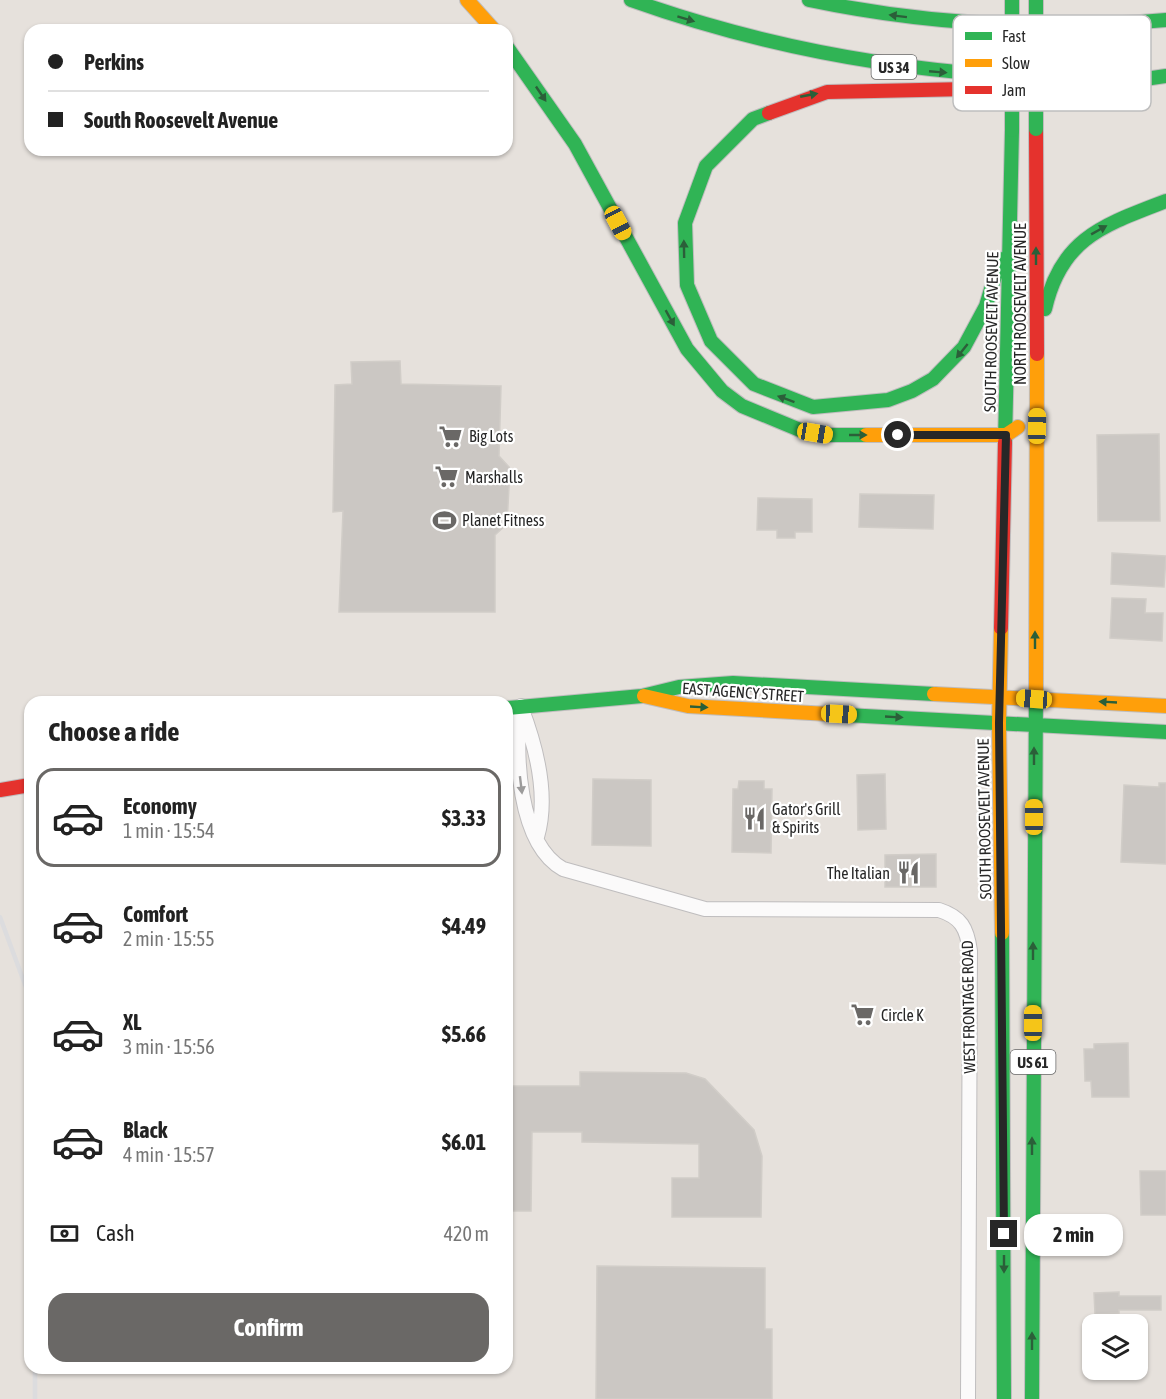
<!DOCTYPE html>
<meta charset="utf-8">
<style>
body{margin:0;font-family:"Asap Condensed",sans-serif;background:#f6f6f6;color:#222;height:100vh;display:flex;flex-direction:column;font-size:22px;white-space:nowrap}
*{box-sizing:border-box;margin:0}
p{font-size:20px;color:#767676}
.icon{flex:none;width:33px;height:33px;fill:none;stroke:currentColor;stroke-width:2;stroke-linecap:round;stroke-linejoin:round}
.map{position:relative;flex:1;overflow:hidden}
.panel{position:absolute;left:24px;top:696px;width:489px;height:678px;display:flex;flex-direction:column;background:#fff;border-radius:18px;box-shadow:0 2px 4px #0004}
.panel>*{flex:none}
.banner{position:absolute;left:24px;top:24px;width:489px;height:132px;border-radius:18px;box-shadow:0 2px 4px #0004;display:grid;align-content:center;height:132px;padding:0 24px;background:#fff}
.controls{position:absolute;left:1082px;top:1314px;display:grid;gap:12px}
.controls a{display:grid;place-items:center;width:66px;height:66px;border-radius:12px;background:#fff;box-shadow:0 2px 4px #0004;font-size:30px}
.end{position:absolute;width:27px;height:27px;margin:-14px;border:8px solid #272727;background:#fff;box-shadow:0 0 0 3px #fff}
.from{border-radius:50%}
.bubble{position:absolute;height:42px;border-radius:18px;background:#fff;box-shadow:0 2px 4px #0004;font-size:20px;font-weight:700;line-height:42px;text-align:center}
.car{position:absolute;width:18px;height:36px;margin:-18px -9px;border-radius:8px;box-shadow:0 0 4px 2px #0007;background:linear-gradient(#f5c518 24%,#345 0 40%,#f5c518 0 76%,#345 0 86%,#f5c518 0)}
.banner b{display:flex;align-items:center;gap:21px;height:57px;font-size:22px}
.banner b+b{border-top:2px solid #e0e0e0}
.banner i{width:15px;height:15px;background:#222}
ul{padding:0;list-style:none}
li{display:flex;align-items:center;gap:18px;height:99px;margin:0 12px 9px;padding:0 12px;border:3px solid transparent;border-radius:18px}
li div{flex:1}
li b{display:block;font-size:22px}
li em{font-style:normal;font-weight:700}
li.on{border-color:#6a6866}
li>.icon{width:54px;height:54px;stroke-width:1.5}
h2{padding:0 24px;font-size:27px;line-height:72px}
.pay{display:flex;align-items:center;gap:15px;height:66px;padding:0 24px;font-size:22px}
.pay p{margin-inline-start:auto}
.primary-button{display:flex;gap:12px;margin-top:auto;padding:12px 24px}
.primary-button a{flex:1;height:69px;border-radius:18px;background:#6a6866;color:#fff;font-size:24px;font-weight:700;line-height:69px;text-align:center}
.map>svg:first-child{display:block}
.building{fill:#cbc7c3;stroke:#d1cdc8;stroke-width:1.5}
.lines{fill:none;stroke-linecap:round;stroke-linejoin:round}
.street-casing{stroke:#bfbdbe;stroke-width:16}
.fast-casing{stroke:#bfbdbe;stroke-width:16}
.slow-casing{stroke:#bfbdbe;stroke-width:16}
.jam-casing{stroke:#bfbdbe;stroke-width:16}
.street{stroke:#fbfafa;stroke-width:14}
.fast{stroke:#30b455;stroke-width:14}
.slow{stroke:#ff9f0a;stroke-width:14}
.jam{stroke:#e5322d;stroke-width:14}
.rail{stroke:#dcdcde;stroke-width:4.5}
.fast-bridge-casing{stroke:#bfbdbb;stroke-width:16;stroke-linecap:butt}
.fast-bridge{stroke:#30b455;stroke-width:14}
.oneway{fill:#2b5f39}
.oneway2{fill:#9c9b9b}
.route{stroke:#272727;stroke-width:8}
.labels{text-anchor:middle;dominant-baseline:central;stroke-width:4.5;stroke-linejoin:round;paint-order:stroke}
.shield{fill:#fff;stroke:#686868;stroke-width:1.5}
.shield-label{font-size:15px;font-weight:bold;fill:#272727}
.street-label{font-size:16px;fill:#272727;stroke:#fff}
.poi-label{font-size:16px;fill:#272727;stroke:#fff;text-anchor:start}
.key{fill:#fff;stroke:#bebebe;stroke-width:1.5}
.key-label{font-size:16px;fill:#272727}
</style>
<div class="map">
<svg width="1166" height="1399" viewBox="0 0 1166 1399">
<rect width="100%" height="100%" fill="#e6e1dc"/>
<path class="building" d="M400,361l1,23 100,2 -2,70 11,12 -3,56 -12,11v77h-156l4,-101 -10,1 2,-127 17,-1 -1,-22z
M1159,434l1,87h-62l-1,-86z
M860,494l74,1 -1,34 -74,-2z
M758,498l54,1v33h-17v6h-18v-8h-20z
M1112,553l54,3 -2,31 -53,-3z
M1112,598l34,1 -1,14h18l-1,28 -52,-3z
M885,774l1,55 -28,1 -1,-55z
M593,779l58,1v66l-59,-1z
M739,781h25v8h8l-1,64 -39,-1 1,-63h5z
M1159,783h7v81l-45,-2 3,-77 35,2z
M936,854v33h-51v-32z
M1128,1043l1,54h-37l-1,-16h-6l-1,-32h10v-5z
M580,1072l106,1 19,6 49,51 8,26 -1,61h-89v-39h27v-34l-117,-2v-10h-50l-1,79h-24v-125h73z
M1140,1171h26v44h-25z
M597,1266l168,2v61h7v70h-176z
M1119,1292v4h42v14h-42v3l-24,1 -1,-21z"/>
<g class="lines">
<defs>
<path id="street" d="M521,706c-7,46 -3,138 42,163l142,40 234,1c22,7 28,18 31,41l-2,448
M521,707c15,39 28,89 16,130"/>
<path id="fast" d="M631,0c118,42 237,66 362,75
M809,0c119,25 236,31 357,20
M507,47l68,97 112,205 35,42 20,15 58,24 30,5h36
M968,89l123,-2 75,-11
M769,113l-16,6 -47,47 -21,57 2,62 24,56 43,43 59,23 75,-7 24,-9 21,-12 31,-32 22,-41 14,-47
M1045,309c16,-71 59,-84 121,-108
M1005,442l7,-312
M507,708l135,-12 37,-9 54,-4 201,11
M846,715l320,17
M1002,933l2,466
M1032,1399l4,-709"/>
<path id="slow" d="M467,0l27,30
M866,435h140l12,-8
M1001,628l-2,95 3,210
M1036,690l1,-336
M934,694l232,12
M644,696l44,10 158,9"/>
<path id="jam" d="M769,113l58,-21 141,-3
M1036,129l1,225
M1001,628l4,-186
M0,790l30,-5"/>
</defs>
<use href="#street" class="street-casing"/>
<use href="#fast" class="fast-casing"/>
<use href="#slow" class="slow-casing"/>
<use href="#jam" class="jam-casing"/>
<use href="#street" class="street"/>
<use href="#fast" class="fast"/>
<use href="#slow" class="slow"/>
<use href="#jam" class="jam"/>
<path class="rail" d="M0,917l30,81
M35,1399v-31"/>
<defs>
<path id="fast-bridge" d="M1012,0v130
M1036,0v129"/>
</defs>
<use href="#fast-bridge" class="fast-bridge-casing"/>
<use href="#fast-bridge" class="fast-bridge"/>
</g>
<defs><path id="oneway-solid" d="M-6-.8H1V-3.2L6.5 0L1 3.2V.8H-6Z" transform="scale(1.5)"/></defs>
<g class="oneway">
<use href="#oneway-solid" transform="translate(898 16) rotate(-173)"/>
<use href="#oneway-solid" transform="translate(686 19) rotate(17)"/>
<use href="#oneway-solid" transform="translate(938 72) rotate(5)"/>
<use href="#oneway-solid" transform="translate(541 94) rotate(56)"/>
<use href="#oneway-solid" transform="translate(809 95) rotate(-11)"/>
<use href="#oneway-solid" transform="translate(1099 230) rotate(-29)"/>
<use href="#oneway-solid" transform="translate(684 249) rotate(-91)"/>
<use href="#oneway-solid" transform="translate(1036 256) rotate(-90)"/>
<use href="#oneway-solid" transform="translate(670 318) rotate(61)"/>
<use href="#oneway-solid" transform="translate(962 351) rotate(129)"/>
<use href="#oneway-solid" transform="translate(786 399) rotate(-160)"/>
<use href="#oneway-solid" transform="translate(858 435)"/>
<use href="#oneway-solid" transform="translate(1035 640) rotate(-90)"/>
<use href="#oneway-solid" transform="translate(1108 702) rotate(-177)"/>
<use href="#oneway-solid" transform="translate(699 707) rotate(3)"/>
<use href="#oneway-solid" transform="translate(894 717) rotate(3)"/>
<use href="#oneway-solid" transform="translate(1034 756) rotate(-90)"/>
<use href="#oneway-solid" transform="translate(1033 951) rotate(-90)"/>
<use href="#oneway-solid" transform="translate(1032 1146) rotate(-90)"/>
<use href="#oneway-solid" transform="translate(1004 1264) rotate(90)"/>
<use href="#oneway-solid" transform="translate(1032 1341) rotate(-90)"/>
</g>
<use class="oneway2" href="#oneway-solid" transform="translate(521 785) rotate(83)"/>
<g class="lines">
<path class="route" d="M898,435h108l-7,288 5,511"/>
</g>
<defs>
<symbol id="supermarket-bare" viewBox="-9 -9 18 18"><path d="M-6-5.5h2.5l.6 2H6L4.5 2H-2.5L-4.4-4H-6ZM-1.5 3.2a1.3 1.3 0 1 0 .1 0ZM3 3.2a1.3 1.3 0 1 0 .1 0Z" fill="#6a6866" stroke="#fff" stroke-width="2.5" paint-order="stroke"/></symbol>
<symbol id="stadium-bare" viewBox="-9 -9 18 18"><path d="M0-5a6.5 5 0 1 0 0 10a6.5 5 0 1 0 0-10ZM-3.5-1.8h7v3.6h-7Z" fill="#6a6866" stroke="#fff" stroke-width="2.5" paint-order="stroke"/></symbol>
<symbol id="restaurant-bare" viewBox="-9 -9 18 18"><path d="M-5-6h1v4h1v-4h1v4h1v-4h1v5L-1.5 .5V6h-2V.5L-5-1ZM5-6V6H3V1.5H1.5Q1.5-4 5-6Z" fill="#6a6866" stroke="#fff" stroke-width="2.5" paint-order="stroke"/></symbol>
</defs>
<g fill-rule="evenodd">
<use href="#supermarket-bare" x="434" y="420" width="33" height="33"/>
<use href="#supermarket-bare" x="430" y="460" width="33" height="33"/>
<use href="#stadium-bare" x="428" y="504" width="33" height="33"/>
<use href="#restaurant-bare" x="738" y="802" width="33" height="33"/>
<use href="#restaurant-bare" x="892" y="856" width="33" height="33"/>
<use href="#supermarket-bare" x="846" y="998" width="33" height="33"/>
</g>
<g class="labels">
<g class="shield">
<rect x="871.5" y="55" width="45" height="24" rx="4.5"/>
<rect x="1010.5" y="1050" width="45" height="24" rx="4.5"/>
</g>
<g class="shield-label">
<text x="894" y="67">US 34</text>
<text x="1033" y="1062">US 61</text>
</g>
<g class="street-label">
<text transform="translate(1020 304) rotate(-90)">NORTH ROOSEVELT AVENUE</text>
<text transform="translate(991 332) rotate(-89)">SOUTH ROOSEVELT AVENUE</text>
<text transform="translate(743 692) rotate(4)">EAST AGENCY STREET</text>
<text transform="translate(984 819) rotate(-91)">SOUTH ROOSEVELT AVENUE</text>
<text transform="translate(968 1007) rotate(-91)">WEST FRONTAGE ROAD</text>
</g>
<g class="poi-label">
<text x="469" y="436">Big Lots</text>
<text x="465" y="477">Marshalls</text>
<text x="462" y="520">Planet Fitness</text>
<text x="772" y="809">Gator's Grill<tspan x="772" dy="18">&amp; Spirits</tspan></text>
<text x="890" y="873" text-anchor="end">The Italian</text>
<text x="881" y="1015">Circle K</text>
</g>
</g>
<rect x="953" y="15" width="198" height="96" rx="9" class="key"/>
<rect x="965" y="32" width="27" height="8" fill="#30b455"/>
<rect x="965" y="59" width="27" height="8" fill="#ff9f0a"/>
<rect x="965" y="86" width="27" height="8" fill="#e5322d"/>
<g class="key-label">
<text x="1002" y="42">Fast</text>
<text x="1002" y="69">Slow</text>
<text x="1002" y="96">Jam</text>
</g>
</svg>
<div class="controls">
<a><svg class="icon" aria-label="layers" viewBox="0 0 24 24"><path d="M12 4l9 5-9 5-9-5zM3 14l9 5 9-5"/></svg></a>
</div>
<i class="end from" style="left:898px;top:435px"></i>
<i class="end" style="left:1004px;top:1234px"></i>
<div class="bubble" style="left:1024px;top:1214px;width:99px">2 min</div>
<i class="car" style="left:618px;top:223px;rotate:152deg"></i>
<i class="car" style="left:1037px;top:426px;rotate:1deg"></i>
<i class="car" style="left:815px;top:433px;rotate:99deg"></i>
<i class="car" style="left:1034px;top:699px;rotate:274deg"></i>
<i class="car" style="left:839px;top:714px;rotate:93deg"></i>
<i class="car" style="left:1034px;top:817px;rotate:0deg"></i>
<i class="car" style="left:1033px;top:1023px;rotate:0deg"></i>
<div class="banner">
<b><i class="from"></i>Perkins</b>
<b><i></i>South Roosevelt Avenue</b>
</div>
<section class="panel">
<h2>Choose a ride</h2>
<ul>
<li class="on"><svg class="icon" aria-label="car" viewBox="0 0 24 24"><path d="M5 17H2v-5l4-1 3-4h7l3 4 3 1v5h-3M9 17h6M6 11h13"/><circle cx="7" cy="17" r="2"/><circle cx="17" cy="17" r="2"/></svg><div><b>Economy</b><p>1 min · 15:54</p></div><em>$3.33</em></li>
<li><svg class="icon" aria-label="car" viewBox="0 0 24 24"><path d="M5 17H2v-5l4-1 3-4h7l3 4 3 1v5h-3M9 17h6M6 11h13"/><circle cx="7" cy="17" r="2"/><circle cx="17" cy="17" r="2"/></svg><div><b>Comfort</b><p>2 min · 15:55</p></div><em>$4.49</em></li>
<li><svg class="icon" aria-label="car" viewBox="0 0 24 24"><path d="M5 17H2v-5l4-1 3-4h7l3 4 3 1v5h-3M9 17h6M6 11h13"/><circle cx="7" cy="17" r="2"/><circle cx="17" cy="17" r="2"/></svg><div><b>XL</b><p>3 min · 15:56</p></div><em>$5.66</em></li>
<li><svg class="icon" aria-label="car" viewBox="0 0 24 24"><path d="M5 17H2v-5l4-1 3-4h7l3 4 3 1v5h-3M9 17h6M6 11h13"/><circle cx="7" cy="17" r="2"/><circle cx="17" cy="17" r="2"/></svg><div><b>Black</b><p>4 min · 15:57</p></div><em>$6.01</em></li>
</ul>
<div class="pay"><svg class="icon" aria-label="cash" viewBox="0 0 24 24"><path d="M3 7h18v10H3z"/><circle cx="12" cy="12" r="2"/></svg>Cash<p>420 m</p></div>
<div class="primary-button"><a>Confirm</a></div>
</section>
</div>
